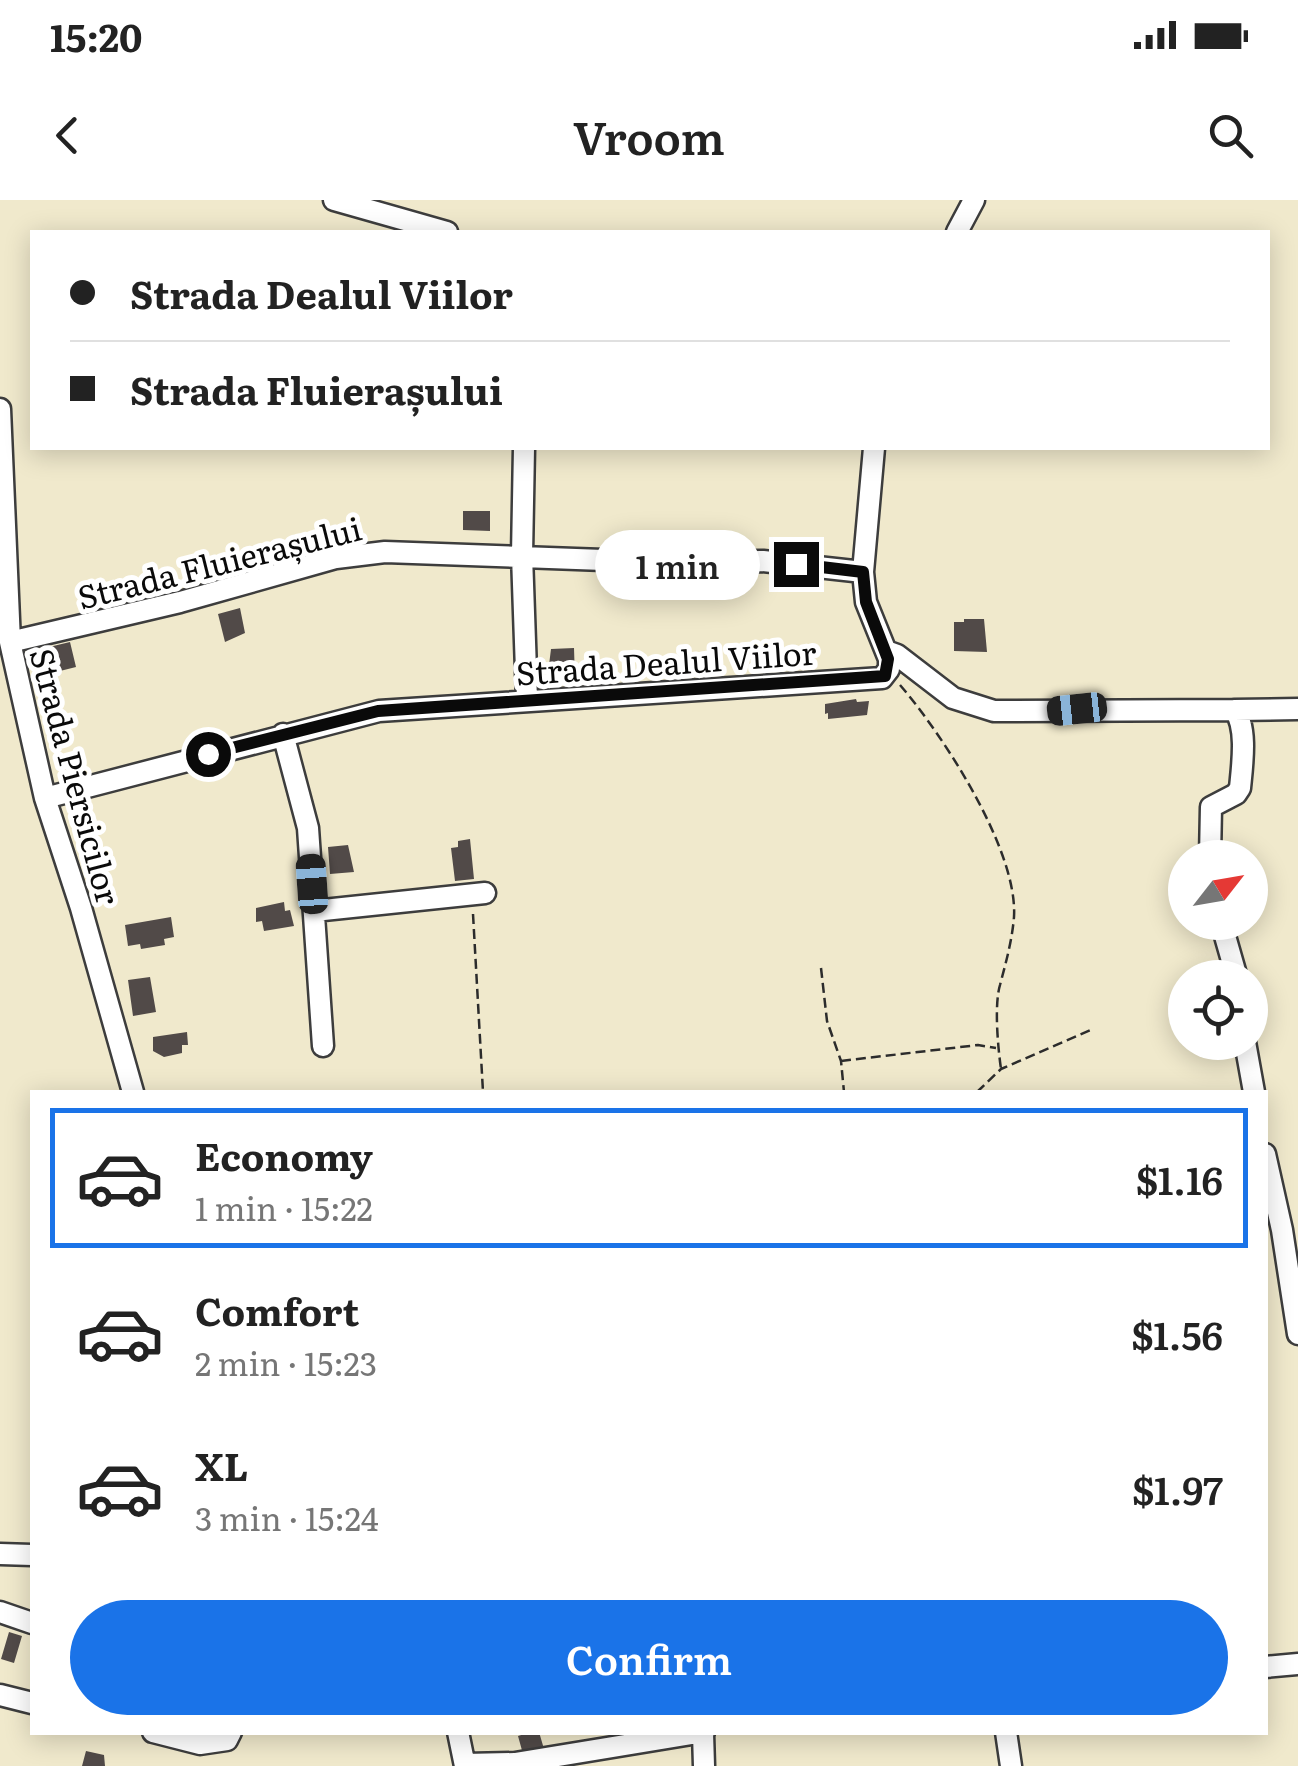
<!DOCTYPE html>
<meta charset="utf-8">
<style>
body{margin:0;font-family:Literata,serif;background:#f2f2f2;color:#222;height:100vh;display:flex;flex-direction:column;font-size:38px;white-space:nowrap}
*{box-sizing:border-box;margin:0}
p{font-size:32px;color:#767676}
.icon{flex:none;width:55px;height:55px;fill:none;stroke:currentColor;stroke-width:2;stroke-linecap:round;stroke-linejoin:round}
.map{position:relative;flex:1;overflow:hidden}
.side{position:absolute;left:30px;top:890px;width:1238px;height:645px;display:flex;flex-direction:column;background:#fff;border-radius:0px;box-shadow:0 5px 25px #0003}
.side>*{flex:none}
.top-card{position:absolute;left:30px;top:30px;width:1240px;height:220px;border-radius:0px;box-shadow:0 5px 25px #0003;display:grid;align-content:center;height:220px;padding:0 40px;background:#fff}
.needle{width:65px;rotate:59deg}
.controls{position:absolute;left:1168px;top:640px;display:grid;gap:20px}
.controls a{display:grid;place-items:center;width:100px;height:100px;border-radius:50%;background:#fff;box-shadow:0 5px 25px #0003;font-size:50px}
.end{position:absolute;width:45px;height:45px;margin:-22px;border:12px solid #0a0a0a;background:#fff;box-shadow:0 0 0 5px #fff}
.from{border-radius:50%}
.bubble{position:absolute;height:70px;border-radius:35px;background:#fff;box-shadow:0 5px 25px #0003;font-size:32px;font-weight:600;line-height:70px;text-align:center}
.car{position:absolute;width:30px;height:60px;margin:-30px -15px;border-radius:12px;box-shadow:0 0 8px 2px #0007;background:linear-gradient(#222 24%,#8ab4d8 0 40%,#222 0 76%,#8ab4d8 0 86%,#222 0)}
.top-card b{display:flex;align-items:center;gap:35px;height:95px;font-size:38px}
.top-card b+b{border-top:2px solid #e0e0e0}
.top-card i{width:25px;height:25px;background:#222}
ul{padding:18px 0 0;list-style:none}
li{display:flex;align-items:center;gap:30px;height:140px;margin:0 20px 15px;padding:0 20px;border:5px solid transparent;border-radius:0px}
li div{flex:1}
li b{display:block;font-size:38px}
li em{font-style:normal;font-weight:600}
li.active{border-color:#1a73e8}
li>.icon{width:90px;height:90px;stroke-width:1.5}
.action{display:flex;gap:20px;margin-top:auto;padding:20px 40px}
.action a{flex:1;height:115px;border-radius:60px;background:#1a73e8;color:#fff;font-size:40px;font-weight:600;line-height:115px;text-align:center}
.status{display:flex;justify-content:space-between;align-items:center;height:70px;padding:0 50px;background:#fff;direction:ltr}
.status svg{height:28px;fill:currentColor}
header{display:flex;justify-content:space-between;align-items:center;height:130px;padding:0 40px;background:#fff;font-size:45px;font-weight:600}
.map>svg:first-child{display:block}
.farmland{fill:#f0e9cc;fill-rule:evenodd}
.building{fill:#514a48}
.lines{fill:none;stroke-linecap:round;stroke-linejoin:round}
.minor-casing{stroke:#3d3d3d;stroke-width:25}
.path{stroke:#2c2c2c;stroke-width:2.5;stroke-dasharray:10 5;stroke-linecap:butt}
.minor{stroke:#fff;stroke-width:20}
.route{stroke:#0a0a0a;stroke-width:12}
.labels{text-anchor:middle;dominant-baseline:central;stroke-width:10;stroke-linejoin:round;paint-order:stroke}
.street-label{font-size:32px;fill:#0a0a0a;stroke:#fff}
</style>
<div class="status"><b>15:20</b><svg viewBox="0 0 49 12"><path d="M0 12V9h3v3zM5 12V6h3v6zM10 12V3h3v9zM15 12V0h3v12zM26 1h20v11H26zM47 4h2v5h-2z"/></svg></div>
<header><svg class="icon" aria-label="back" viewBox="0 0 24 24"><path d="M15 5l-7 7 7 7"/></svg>Vroom<svg class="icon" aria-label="search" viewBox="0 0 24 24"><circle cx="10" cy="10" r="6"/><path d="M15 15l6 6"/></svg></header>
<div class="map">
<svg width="1298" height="1566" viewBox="0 0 1298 1566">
<rect width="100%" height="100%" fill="#fdf7e9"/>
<path class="farmland" d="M0,0h1298v1566h-1298zM32,32h1236v216h-1236zM1185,658h65v64h-65zM1185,778h65v64h-65zM32,892h1233v640h-1233z"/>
<path class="building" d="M463,311h27v20l-27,-1z
M240,408l5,25 -20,9 -7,-28z
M964,419h20l3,33 -33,-1v-29h10z
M70,442l6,25 -20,5 -7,-25z
M752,446h22v14l-22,4z
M574,448l1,32h-8v-7l-12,3 -1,-4 -6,1 3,-24z
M856,499l1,3 12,-1 -2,14 -39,4v-6l-3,1v-10z
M470,639l4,40 -19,2 -4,-33 7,-1v-6z
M348,645l6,27 -24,2 -2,-27z
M284,702l1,9 5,-1 4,16 -30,5 -2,-10 -6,1v-14z
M171,717l3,20 -10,2 1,6 -24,4 -1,-5 -12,2 -3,-21z
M150,777l6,35 -23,4 -5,-36z
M187,832l1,13h-6v8l-18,4 -11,-6v-14z
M9,1432l13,4 -8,27 -13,-4z
M531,1532h8l5,17 -21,5 -5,-18z
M86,1551l18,4 1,11h-23z"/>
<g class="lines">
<defs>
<path id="minor" d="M334,0l113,32
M957,32l17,-32
M0,209l10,233 35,156 36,110 52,184
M524,248l-2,107 5,145
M10,442l170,-40 156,-44 49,-6 273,10 105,-1 100,11
M886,451l11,4 56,43 41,13 240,-1c14,16 8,57 6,78l-4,6 -25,13 -1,51
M1234,510l64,-1
M283,534l25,94 15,218
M45,598l334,-87 503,-33 7,-9v-10l-23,-57 -3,-30 11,-124
M314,711l171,-18
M1221,722l16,56
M1245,842l9,50
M1265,954l17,76 16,104
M0,1354l32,1
M0,1412l32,11
M1265,1467l33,-3
M0,1495l32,8
M153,1532l47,12 27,-4 4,-8
M458,1532l7,34
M1006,1532l5,34
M703,1533l1,33
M465,1564l50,-1 189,-31"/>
</defs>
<use href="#minor" class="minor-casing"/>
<path class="path" d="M900,485c43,50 118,165 114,232 -2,24 -8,45 -14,68 -6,20 -2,63 1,84
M473,714l10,178
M821,768l6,53 14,40 3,31
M841,861l137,-16 18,3
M977,892l24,-23 92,-40"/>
<use href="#minor" class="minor"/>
</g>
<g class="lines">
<path class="route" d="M208,554l170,-43 507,-35 3,-17 -22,-57 -3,-30 -67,-8"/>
</g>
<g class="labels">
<g class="street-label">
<text transform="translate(219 361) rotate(-14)">Strada Fluierașului</text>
<text transform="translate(666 461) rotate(-4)">Strada Dealul Viilor</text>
<text transform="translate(77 576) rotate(75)">Strada Piersicilor</text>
</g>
</g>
</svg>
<div class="controls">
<a><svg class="needle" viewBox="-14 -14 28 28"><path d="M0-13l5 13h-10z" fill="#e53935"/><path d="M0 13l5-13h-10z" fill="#767676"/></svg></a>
<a><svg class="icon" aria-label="locate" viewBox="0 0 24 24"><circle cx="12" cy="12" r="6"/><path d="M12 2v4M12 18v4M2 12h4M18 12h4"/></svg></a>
</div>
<i class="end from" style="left:208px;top:554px"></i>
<i class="end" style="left:796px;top:364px"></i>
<div class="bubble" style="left:595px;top:330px;width:165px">1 min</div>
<i class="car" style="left:1077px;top:509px;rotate:264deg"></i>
<i class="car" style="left:312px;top:684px;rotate:356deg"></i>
<div class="top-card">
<b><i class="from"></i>Strada Dealul Viilor</b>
<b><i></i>Strada Fluierașului</b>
</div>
<section class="side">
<ul>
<li class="active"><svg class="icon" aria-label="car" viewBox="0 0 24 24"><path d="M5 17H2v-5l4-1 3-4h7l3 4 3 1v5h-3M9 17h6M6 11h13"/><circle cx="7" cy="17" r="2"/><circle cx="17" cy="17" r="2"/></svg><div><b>Economy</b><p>1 min · 15:22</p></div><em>$1.16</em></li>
<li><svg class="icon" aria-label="car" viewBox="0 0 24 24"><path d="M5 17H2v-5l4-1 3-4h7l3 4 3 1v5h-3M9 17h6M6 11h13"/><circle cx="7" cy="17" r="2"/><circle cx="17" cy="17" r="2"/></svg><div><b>Comfort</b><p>2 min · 15:23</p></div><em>$1.56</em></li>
<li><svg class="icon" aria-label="car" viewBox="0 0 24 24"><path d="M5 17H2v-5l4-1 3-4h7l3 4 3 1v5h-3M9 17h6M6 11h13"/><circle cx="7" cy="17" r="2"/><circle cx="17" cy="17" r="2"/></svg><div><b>XL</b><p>3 min · 15:24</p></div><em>$1.97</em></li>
</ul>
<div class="action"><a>Confirm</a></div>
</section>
</div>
